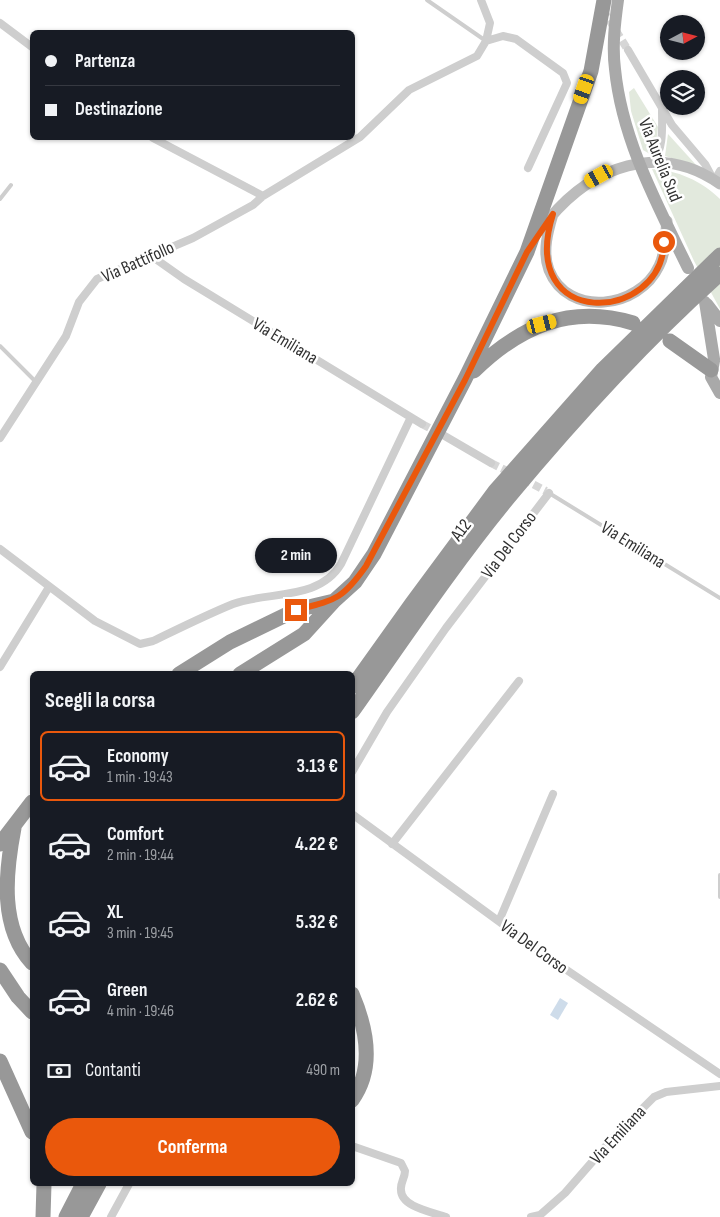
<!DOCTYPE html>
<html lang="it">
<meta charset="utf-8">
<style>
body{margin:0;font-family:"Sofia Sans Condensed",sans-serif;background:#242831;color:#f1f3f6;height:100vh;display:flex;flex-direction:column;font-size:19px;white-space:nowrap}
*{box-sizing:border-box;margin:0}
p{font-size:16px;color:#9ea1a6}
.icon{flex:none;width:28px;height:28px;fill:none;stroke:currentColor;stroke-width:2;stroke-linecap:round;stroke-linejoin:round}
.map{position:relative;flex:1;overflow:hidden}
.details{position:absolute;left:30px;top:671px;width:325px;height:515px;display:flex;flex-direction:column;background:#171b24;border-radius:8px;box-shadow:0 1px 4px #0004}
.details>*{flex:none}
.guide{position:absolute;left:30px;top:30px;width:325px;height:110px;border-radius:8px;box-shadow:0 1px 4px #0004;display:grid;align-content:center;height:110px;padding:0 15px;background:#171b24}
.needle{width:32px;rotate:83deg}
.fabs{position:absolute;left:660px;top:15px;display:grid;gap:10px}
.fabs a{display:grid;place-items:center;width:45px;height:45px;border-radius:50%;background:#171b24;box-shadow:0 1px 4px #0004;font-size:25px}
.end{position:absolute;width:22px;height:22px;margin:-11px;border:6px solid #ea580c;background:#fff;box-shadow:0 0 0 2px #fff}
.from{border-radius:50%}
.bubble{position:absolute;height:35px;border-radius:18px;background:#171b24;box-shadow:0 1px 4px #0004;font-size:16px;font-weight:700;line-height:35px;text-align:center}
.car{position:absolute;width:15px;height:30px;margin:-15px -8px;border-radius:6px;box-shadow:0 0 4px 1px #0007;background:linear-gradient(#f5c518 24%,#345 0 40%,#f5c518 0 76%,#345 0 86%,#f5c518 0)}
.guide b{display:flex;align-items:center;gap:18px;height:48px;font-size:19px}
.guide b+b{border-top:1px solid #363941}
.guide i{width:12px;height:12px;background:#f1f3f6}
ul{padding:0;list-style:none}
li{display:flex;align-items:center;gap:15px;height:70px;margin:0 10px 8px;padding:0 5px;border:2px solid transparent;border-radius:8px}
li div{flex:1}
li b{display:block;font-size:19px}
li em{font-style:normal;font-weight:700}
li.selected{border-color:#ea580c}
li>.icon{width:45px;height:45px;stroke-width:1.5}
h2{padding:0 15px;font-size:22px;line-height:60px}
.pay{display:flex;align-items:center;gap:12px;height:55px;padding:0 15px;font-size:19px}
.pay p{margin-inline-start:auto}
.cta{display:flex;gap:10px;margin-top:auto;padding:10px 15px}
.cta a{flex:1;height:58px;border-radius:30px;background:#ea580c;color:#fff;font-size:20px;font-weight:700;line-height:58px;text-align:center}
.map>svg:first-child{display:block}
.green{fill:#e2e9dd}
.water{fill:#cedcea}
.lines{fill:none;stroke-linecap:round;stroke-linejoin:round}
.minor-tunnel{stroke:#d6d6d6;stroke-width:8;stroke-dasharray:8 4;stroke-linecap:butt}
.service{stroke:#cecece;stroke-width:4}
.minor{stroke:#cecece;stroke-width:8}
.secondary{stroke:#bbb;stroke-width:11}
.primary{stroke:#a9a9a9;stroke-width:12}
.motorway{stroke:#989898;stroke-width:15}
.route{stroke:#ea580c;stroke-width:6}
.labels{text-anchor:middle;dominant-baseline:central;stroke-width:5;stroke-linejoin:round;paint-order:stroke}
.street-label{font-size:18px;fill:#313131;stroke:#fff}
</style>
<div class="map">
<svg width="720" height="1217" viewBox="0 0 720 1217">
<rect width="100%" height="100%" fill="#fff"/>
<path class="green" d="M634,88l24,39 -3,24 -5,3 -7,-4 -12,-39 -2,-19z
M668,134l29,32 -32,-10z
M652,169c27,2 48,11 68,30v110l-26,-48z"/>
<path class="water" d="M560,998l8,5 -10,17 -8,-5z"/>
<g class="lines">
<path class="minor-tunnel" d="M603,10l25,40
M422,424l17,9
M491,463l22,11
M523,479l23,12"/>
<path class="service" d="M427,0l59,41
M0,199l11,-14
M0,346l36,36
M549,493l171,105
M720,875v22"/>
<path class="minor" d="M0,23l32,24
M486,41l17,-5 13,3 47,34 4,10 -39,85
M628,50l44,75 33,39 8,15
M153,138l110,58
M653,163c11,-16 9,-35 9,-53
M715,180l5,-9
M150,255l34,24 238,145
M443,435l48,28
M0,438l66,-102 13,-34 18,-23 96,-41 60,-33 10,-9 97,-59 49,-47 68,-34 9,-15 4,-18 -9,-23
M0,549l95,72 45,23 13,-3c27,-13 53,-26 80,-37 35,-13 86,-3 108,-40l70,-147
M0,667l49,-80
M352,772l35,-60 59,-84 103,-135
M352,814l197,144 171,116
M392,844l127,-163
M499,921l54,-127
M352,1146l49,17 4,8c0,7 -5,12 -4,19 0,17 31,22 45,27
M111,1217l18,-33
M531,1217l9,-2 25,-22 48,-55 41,-41 12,-5 54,-6"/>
<path class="secondary" d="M553,214c-5,17 -11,38 -4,56 19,48 90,39 110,-4 7,-13 6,-30 8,-45
M549,219c43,-52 110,-78 171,-35"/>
<path class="primary" d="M618,0c-3,22 -6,46 -3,69 7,71 42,135 73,199
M705,302l9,57
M707,304l13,17
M714,361l-3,16 9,16"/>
<path class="motorway" d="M670,341l41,29
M474,371c45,-44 95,-67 159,-48
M179,674l51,-32 66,-32 38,-9
M240,674l64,-40 30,-33 21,-19 19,-28 91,-175 62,-127 64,-181 13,-71
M352,687l60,-84 83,-112 108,-122 117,-114
M352,712c51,-72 101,-147 157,-215 65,-78 135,-155 211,-223
M14,828c-9,47 -14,100 18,135
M0,844l32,-42
M0,970l18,27 14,15
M352,994c15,35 23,74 0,106
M0,1061l32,71
M43,1217l1,-33
M66,1217l17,-33
M81,1217l18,-33"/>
</g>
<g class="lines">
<path class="route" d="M296,610c39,-10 46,-10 70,-44l99,-186 62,-128 26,-38c-37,117 109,110 111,28"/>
</g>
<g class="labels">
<g class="street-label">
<text transform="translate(660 160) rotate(68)">Via Aurelia Sud</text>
<text transform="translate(138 262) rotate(-24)">Via Battifollo</text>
<text transform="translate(285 341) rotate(31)">Via Emiliana</text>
<text transform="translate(461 530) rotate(-53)">A12</text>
<text transform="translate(509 545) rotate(-53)">Via Del Corso</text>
<text transform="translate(633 545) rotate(32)">Via Emiliana</text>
<text transform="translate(534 947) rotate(36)">Via Del Corso</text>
<text transform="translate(618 1135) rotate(-47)">Via Emiliana</text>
</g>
</g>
</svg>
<div class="fabs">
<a><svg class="needle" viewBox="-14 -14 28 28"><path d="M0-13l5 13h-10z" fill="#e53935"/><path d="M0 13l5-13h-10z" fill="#9ea1a6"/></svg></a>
<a><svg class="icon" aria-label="layers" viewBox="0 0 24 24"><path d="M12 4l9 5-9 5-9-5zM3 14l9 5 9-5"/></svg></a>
</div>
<i class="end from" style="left:664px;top:242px"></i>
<i class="end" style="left:296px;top:610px"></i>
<div class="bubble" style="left:255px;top:538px;width:82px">2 min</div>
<i class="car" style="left:584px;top:89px;rotate:199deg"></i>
<i class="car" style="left:599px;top:176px;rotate:241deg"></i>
<i class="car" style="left:542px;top:324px;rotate:76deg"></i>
<div class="guide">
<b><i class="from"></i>Partenza</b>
<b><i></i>Destinazione</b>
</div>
<section class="details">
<h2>Scegli la corsa</h2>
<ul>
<li class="selected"><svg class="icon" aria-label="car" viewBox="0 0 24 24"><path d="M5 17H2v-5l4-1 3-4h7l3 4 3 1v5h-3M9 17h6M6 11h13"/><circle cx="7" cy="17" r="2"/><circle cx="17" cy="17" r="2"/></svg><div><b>Economy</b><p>1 min · 19:43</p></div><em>3.13 €</em></li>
<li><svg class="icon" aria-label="car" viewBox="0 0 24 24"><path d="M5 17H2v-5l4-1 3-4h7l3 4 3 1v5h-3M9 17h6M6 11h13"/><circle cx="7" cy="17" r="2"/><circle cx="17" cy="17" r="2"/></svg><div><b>Comfort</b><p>2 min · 19:44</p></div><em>4.22 €</em></li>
<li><svg class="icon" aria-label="car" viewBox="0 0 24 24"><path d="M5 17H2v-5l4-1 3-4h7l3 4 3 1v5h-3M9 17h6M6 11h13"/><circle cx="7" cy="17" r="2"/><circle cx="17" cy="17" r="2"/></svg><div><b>XL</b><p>3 min · 19:45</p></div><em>5.32 €</em></li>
<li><svg class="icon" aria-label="car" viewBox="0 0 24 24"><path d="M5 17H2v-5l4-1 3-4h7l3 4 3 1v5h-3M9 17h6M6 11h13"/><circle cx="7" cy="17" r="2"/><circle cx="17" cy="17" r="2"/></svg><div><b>Green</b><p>4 min · 19:46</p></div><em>2.62 €</em></li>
</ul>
<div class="pay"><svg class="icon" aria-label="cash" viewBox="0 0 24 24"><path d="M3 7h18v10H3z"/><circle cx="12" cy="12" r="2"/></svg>Contanti<p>490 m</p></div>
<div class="cta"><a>Conferma</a></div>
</section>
</div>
